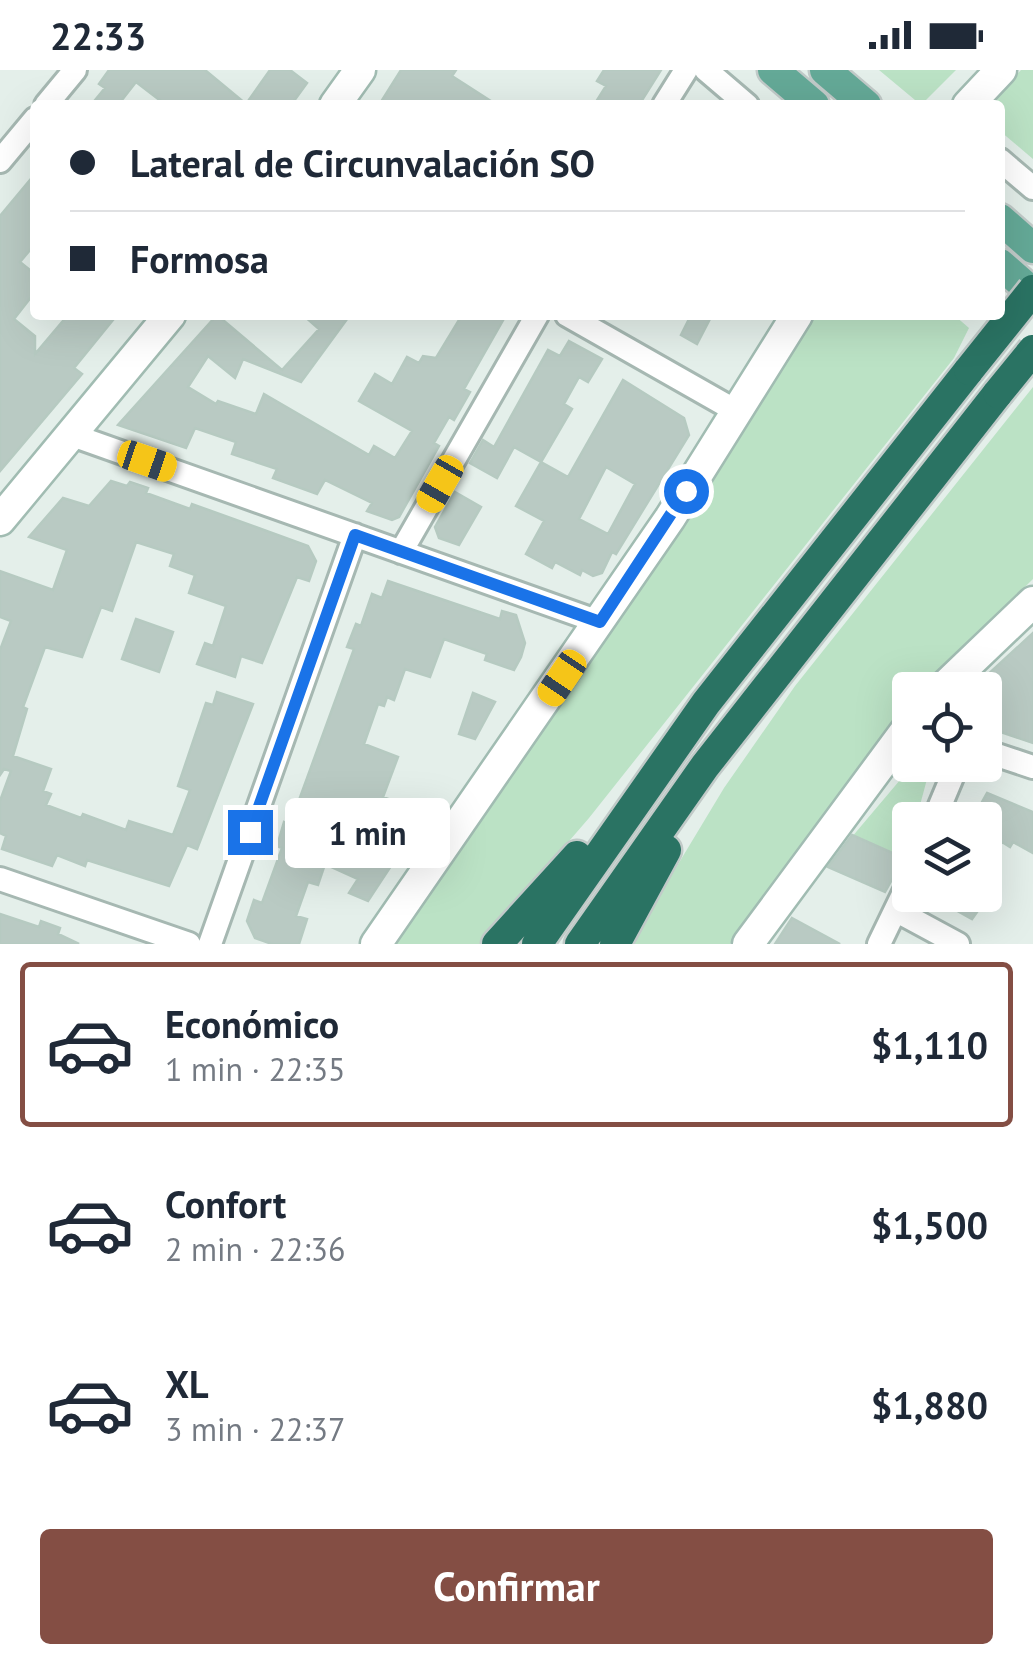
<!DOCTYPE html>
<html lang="es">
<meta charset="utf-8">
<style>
body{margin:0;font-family:"PT Sans",sans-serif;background:#f6f6f7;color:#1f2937;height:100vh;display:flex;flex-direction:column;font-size:38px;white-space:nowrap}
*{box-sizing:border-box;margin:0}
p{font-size:32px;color:#747a83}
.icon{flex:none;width:55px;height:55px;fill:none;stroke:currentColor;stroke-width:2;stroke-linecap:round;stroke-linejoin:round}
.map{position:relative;height:874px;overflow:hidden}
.side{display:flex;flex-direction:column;background:#fff;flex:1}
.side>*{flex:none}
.banner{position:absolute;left:30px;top:30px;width:975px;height:220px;border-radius:10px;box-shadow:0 10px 40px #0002;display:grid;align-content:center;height:220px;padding:0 40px;background:#fff}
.controls{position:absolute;left:892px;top:602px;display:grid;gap:20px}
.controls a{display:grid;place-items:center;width:110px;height:110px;border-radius:10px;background:#fff;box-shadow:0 10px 40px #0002;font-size:50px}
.end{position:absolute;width:45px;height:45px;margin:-22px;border:12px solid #1a73e8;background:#fff;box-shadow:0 0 0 5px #fff}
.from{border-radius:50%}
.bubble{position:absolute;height:70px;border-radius:10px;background:#fff;box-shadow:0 10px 40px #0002;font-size:32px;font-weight:700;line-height:70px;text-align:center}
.car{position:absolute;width:30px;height:60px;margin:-30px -15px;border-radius:12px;box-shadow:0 0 8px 2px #0007;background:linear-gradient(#f5c518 24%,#345 0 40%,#f5c518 0 76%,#345 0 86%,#f5c518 0)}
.banner b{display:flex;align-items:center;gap:35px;height:95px;font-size:38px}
.banner b+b{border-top:2px solid #e0e1e3}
.banner i{width:25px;height:25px;background:#1f2937}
ul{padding:18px 0 0;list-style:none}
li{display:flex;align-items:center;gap:30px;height:165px;margin:0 20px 15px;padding:0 20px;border:5px solid transparent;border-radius:10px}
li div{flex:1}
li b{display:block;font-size:38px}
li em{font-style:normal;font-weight:700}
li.selected{border-color:#844e44}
li>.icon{width:90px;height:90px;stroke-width:1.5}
.action{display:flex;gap:20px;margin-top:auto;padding:20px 40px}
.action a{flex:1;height:115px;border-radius:10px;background:#844e44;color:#fff;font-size:40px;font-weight:700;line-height:115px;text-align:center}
.status{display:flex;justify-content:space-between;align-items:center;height:70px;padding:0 50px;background:#fff;direction:ltr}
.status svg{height:28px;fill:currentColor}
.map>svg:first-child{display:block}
.green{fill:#bbe2c5}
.building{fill:#b9cac3;stroke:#b6cac1;stroke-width:2.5;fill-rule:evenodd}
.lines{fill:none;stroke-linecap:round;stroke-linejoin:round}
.street-casing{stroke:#a6b8b2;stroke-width:28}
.secondary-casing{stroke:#a1bcb2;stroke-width:35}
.primary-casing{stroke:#c1cac8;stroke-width:35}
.highway-casing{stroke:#c1cac8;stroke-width:35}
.street{stroke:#fff;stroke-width:22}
.secondary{stroke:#fff;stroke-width:30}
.primary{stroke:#64a997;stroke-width:30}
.highway{stroke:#2a7363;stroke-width:30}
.highway-bridge-casing{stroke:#c1cac8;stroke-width:35;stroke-linecap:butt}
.highway-bridge{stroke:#2a7363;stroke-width:30}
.route{stroke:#1a73e8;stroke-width:12}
</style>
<div class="status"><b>22:33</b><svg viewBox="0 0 49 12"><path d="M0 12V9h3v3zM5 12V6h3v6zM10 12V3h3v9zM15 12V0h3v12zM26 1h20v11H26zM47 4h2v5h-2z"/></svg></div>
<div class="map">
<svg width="1033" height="874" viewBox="0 0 1033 874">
<rect width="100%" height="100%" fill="#e4efea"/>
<path class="green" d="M879,0h77l-35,35z
M1021,0h12v89l-33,-28v-26h-12z
M816,245h138l15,13 -15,30 -365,460 -109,126h-85l249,-360z
M1033,317v192l-112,111h-11v12l-180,242h-100l94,-156 71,-102z
M920,695l10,3 -14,52h-6v13l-11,25 -48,-20 49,-58z"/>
<path class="building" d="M109,0h96l41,34 24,-34h20l17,13 -16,22h-125l-30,-23 -18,23h-27l14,-17 -6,-4z
M401,0h55l-4,6 45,29h-118z
M604,0h57l-22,35h-45l12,-19 -9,-5z
M35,104v70l-15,18 15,12v18l-21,27 21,17v18l33,-39h49l-43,53 8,6 -82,97v-255z
M217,245l65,55 37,-41 -16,-14h47l-49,67 -58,-23 -8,19 -27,-22 -20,31 28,17 2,-3 38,13 8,-20 105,61 5,-9 21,12 17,-27 -53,-30 16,-27 17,10 15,-27 12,6 4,-7 13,2 26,-43h44l-42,74 6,3 -16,28 -5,-3 -15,26 5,3 -40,71 -7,3 -25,-9 5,-8 -47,-23 -8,14 -44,-16 4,-9 -45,-15 4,-12 -41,-14 -9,20 -68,-23z
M691,245h21l-15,29 -16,-9z
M569,271l33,18 -14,23 -9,-5 -15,27 8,5 -31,53 27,15 55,-97 61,38 5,17 -73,119 -4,-2 -10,21 -9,3 -11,-6 -2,5 -25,-13 -3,6 -26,-14 18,-33 -28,-15 25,-44 -27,-15 -17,31 -27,-15 13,-23 11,7 54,-97 12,6zM606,397l29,17 -27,50 -29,-15z
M111,411l16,5 3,-4 18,6 -2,5 44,16 2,-5 116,42 8,15 -7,20 -12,-4 -35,86 -21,-7 -6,21 -38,-13 8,-21 8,3 13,-40 -37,-13 6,-18 -25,-9 4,-12 -38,-12 -24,69 -11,-4 -19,50 -37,-10 -22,60 4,2 -14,47 38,13 -8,22 8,3 -5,11 35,13 2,-4 43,16 3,-9 44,14 17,-45 -12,-4 28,-83 7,2 4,-13 36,12 -56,145 -10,-4 -18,41 -82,-26 -2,6 -28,-11 -5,11 -50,-17 4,-13 -6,-3v-32l11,-30 -7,-2 -4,6v-125l11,-29 -11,-4v-46l53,19 14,-40 -38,-13 34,-39 26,8z
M455,422l26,15 -22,38 -20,-7 -4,-11z
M388,511l112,38 2,-8 14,4 9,28 -4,14 -7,13 -29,-10 2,-6 -43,-15 -14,38 -25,-8 -11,31 -7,-3 -3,9 -6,-2 -14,40 34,13 -15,40 13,5 -11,33 21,8 -38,58 -19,-8 9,-14 -33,-15 -7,21 -10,-3 -12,34 11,3 -8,25h-27l-17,-6 -8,-17 7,-21 8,3 20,-55 -5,-2 7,-24 6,3 64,-176 -7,-2 9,-23 5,2 11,-32 10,4z
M136,549l37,13 -14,40 -37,-13z
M1033,563v110l-44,-15 -6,-49z
M473,623l22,9 -20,37 -16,-5z
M987,723l46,19v41l-20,-11 -3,5 -8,-5 -17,31v-53h-13z
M852,765l52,23 -19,34 -57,-25z
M929,825h60l-17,24z
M0,844l39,13 2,-6 19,7 -2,6 21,10h-79z
M792,848l48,26h-65z"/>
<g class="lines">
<defs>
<path id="street" d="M706,0l41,35
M46,35l29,-35
M664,35l22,-35
M1000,90l33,28
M0,91l35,-42
M567,245l169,96
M72,365l527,187
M401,482l136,-237
M985,681l48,16
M934,750l23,-55
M0,809l189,65
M897,841l61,33
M210,874l145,-409
M879,874l31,-64"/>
<path id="secondary" d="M335,35l25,-35
M968,35l33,-35
M0,450l170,-205
M941,620l92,-88
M376,874l294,-426 127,-203
M748,874l162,-219"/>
<path id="primary" d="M773,0l41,35
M825,0l41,35
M1000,149l33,29
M1000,194l33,29"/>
<path id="highway" d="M497,874l80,-88
M537,874l169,-241 263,-333
M580,874l125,-178 293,-373
M615,874l51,-94"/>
</defs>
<use href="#street" class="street-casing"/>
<use href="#secondary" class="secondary-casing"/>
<use href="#primary" class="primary-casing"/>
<use href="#highway" class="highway-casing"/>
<use href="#street" class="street"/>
<use href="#secondary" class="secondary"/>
<use href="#primary" class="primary"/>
<use href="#highway" class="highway"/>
<defs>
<path id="highway-bridge" d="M969,300l64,-80
M998,323l35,-43"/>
</defs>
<use href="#highway-bridge" class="highway-bridge-casing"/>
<use href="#highway-bridge" class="highway-bridge"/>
</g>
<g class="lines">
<path class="route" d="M250,762l105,-297 245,87 86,-131"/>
</g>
</svg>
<div class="controls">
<a><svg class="icon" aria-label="locate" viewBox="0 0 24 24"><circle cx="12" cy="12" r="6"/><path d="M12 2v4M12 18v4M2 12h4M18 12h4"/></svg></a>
<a><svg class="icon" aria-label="layers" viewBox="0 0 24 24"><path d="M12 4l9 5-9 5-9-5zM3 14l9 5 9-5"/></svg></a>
</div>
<i class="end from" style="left:686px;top:421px"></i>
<i class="end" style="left:250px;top:762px"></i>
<div class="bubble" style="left:285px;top:728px;width:165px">1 min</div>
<i class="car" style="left:147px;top:391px;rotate:109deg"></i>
<i class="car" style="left:440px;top:414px;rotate:210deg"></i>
<i class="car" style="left:562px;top:608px;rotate:214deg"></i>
<div class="banner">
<b><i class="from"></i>Lateral de Circunvalación SO</b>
<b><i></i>Formosa</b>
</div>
</div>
<section class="side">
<ul>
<li class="selected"><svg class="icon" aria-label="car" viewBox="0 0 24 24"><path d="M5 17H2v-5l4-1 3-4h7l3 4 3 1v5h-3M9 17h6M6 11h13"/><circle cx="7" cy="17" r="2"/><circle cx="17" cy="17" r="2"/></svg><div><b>Económico</b><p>1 min · 22:35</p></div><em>$1,110</em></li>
<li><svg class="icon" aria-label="car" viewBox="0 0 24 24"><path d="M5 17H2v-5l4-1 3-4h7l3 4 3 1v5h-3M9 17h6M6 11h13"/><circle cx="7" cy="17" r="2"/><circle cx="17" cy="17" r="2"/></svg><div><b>Confort</b><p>2 min · 22:36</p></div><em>$1,500</em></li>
<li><svg class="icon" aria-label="car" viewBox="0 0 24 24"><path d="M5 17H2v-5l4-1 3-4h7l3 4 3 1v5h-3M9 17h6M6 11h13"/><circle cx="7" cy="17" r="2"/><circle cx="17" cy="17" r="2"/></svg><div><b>XL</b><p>3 min · 22:37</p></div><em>$1,880</em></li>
</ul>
<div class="action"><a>Confirmar</a></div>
</section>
